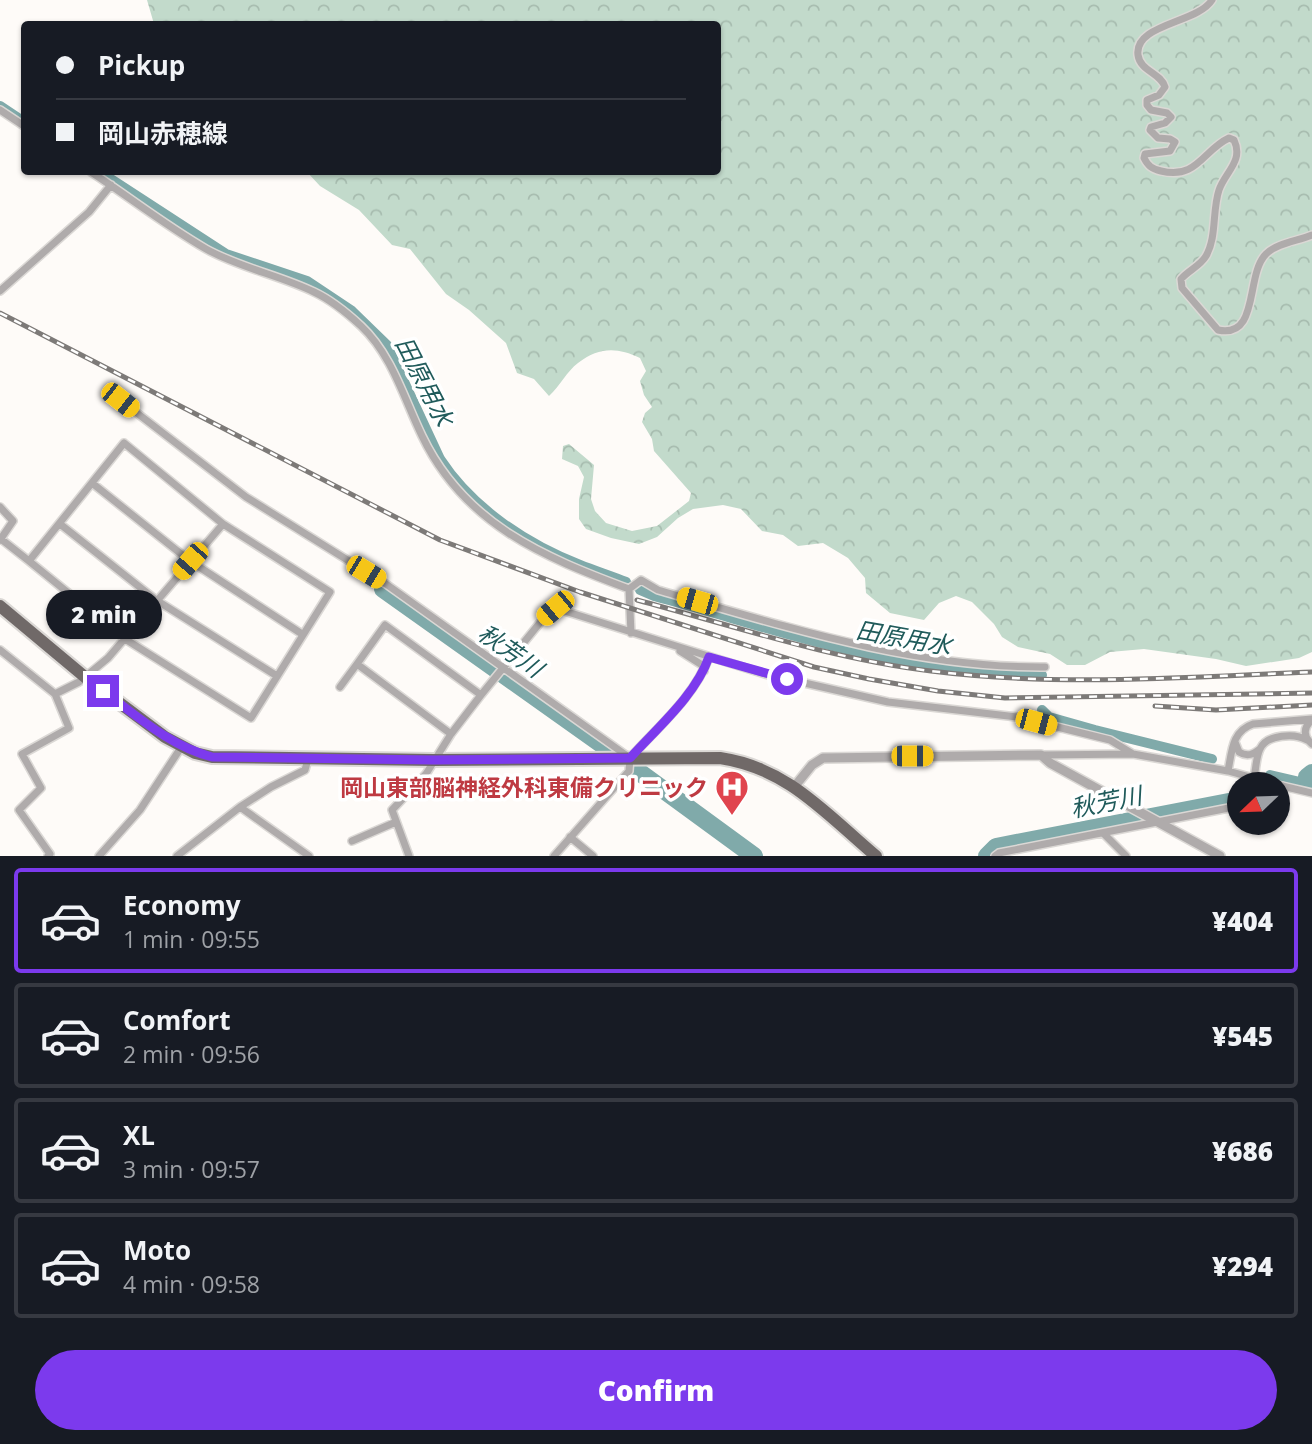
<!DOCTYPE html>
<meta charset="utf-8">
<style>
body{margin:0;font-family:"Open Sans","Noto Sans JP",sans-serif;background:#20242c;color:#f1f3f6;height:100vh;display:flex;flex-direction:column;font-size:26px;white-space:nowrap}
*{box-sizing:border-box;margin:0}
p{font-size:23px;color:#9ea1a6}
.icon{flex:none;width:38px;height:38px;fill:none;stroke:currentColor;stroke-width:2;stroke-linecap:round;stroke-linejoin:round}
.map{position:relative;height:856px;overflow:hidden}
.sheet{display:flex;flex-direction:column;background:#171b24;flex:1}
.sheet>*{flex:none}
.hud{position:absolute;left:21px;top:21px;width:700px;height:154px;border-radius:7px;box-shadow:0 2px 5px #0004;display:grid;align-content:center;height:154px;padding:0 35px;background:#171b24}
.needle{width:46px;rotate:247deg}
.fabs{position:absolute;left:1227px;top:772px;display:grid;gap:14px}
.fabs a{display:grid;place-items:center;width:63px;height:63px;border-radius:50%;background:#171b24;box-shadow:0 2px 5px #0004;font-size:35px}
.end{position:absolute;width:32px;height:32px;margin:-16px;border:9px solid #7c3aed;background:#fff;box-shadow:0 0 0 4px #fff}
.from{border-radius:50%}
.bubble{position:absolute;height:49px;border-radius:24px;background:#171b24;box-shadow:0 2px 5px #0004;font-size:23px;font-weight:800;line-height:49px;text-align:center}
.car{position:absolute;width:21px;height:42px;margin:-21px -10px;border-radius:9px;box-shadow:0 0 5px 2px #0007;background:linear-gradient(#f5c518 24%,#345 0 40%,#f5c518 0 76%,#345 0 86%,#f5c518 0)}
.hud b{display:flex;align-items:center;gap:24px;height:66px;font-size:26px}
.hud b+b{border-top:2px solid #363941}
.hud i{width:18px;height:18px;background:#f1f3f6}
ul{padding:12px 0 0;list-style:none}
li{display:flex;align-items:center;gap:21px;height:105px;margin:0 14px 10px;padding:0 21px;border:4px solid #363941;border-radius:7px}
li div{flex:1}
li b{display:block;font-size:26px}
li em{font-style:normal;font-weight:800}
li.on{border-color:#7c3aed}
li>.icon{width:63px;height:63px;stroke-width:1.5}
.primary-button{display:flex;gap:14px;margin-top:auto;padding:14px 35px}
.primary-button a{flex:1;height:80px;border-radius:42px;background:#7c3aed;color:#fff;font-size:28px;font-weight:800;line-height:80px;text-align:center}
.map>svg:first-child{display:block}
.forest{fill:url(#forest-crowns)}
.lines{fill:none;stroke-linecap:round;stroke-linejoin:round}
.canal{stroke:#80aaaa;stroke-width:10}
.river{stroke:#80aaaa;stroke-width:18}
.minor-casing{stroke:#dbd8d5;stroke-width:10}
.tertiary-casing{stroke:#dbd8d5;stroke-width:12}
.primary-casing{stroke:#dbd8d5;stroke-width:16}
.minor{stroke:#afabab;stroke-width:7}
.tertiary{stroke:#afabab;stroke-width:9}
.primary{stroke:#706968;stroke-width:12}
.rail-casing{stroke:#7d7a78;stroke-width:5}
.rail{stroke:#fff;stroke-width:2.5;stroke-dasharray:8;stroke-linecap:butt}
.route{stroke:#7c3aed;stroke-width:9}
.labels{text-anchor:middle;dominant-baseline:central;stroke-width:7;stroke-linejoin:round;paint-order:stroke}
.health-label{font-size:23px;font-weight:bold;fill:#be3a42;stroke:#fff;text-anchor:end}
.water-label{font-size:24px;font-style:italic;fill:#205b5b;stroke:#fff}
</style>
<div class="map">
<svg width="1312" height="856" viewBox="0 0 1312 856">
<defs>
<pattern id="forest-crowns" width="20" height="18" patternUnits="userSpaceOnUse" patternTransform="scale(1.75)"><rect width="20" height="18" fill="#c2dacb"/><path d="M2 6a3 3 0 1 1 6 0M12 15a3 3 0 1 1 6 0" fill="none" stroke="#a7bcaf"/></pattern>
</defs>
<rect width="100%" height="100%" fill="#fefbf8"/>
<path class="forest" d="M147,0h1165v652l-13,6 -53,8 -30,-7 -72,-10 -34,3 -25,13h-18l-17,-11 -32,-7 -16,-10 -8,-13 -22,-22 -16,-6 -17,7 -15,17 -34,-7 -24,-20 -1,-15 -17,-20 -25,-15 -25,3 -15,-11 -21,-4 -21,-22 -18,-4 -30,4 -15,9 -21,19 -18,7 -28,-6 -25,-9 -7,-10v-20l5,-22 -6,-11 -16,-7 1,-13 6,-2 25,21 -3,34 4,12 11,12 26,8 25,-5 32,-25 2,-8 -37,-42 -2,-12 -10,-17 3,-9 7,-6 -8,-12 -4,-14 6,-10 -6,-13c-23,-11 -41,-11 -62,5 -11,8 -18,23 -29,33l-15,-17 -17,-6 -11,-30 -37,-33 -23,-16 -36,-45 -18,-4 -33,-35 -39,-24 -13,-14h411v-148h-564z"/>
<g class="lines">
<path class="canal" d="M0,106l24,16
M100,172l126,82 81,27 45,30 35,34 53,114c32,49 86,85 140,106 15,6 31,11 46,17
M640,590l14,6c72,19 144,44 217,59 57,12 113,17 171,20
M1042,710l7,7 46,13 117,29
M1270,775l42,10"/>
<path class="river" d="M383,589l228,162
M635,769l119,87
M1307,777l5,-4
M987,856l9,-9 243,-47"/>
<defs>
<path id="minor" d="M1212,0c-14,23 -78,24 -74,55 2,16 23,18 27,32l-6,8 -12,5v5l4,5 16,3 4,4 -6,6 -14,4 -1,3 8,8 12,1 5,3 -5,9 -25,3 -1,4c4,8 8,11 17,13 36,9 42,-21 68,-33l5,2c10,21 -9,32 -15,50 -7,21 -2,47 -13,66 -6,10 -17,14 -25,23l1,9 36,42c42,9 27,-55 48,-76 11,-11 32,-13 46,-19
M0,110l24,16
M91,172c38,25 75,54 115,77 34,19 73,26 108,43 17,8 33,21 47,34 31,29 43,73 61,110 42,88 121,121 207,153
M0,291l89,-79 22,-27
M120,400l126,97 140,87 244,174
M124,443l99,81 107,68 -79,126 -126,-79 -96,-78z
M92,483l98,78 112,73
M0,507l13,14 -13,19
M60,524l96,76 121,76
M1,539l28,22
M629,589l12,-9 17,10c126,36 254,78 387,77
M629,589l2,44
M0,650l55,44 14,34 -47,26 19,34 -22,22 31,44 -2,2
M680,651l22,14 2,6
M340,687l17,-23
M55,694l24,-12 29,-24 115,-134
M1312,720c-9,7 -9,17 0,24
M451,734l-94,-70 28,-39 96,70
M1235,742l4,10c8,5 14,3 21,-3
M1041,755l92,-1 95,17 47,13
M308,759l-3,11 -34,17 -31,20 69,49
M1228,771c4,-20 4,-40 25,-47l59,-5
M1254,777c2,-8 2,-20 6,-28 7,-15 35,-16 47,-9
M1278,785l34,8
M1278,798l5,-12
M1104,834l22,22
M570,837l23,19
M352,841l44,-19
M99,856l41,-46 42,-64
M177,856l63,-49
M409,856l-17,-46 34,-36 25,-40 30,-39 62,-76 12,-11 210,66 123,28 129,15 93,23 23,14
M554,856l75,-85 1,-13c28,-31 65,-62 79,-101
M995,856l4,-3 240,-47"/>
<path id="tertiary" d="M795,786l17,-21 11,-7 218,-3 9,8 170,93"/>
<path id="primary" d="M0,606l85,71 80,60 30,16 17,4 222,3 286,-2c68,10 106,56 156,98"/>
</defs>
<use href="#minor" class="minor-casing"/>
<use href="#tertiary" class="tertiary-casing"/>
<use href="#primary" class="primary-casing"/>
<use href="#minor" class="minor"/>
<use href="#tertiary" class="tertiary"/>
<use href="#primary" class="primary"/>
<defs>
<path id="rail" d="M0,313l440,227 140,52 234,75 55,12 69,12 67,7 307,-5
M637,600c97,26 194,59 294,71 127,16 254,6 381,1
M1155,706l61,4 96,-5"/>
</defs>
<use href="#rail" class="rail-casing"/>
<use href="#rail" class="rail"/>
</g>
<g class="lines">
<path class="route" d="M103,691c34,25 67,55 109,66l222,3 196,-2c28,-31 65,-62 79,-101l78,22"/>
</g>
<defs>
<symbol id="hospital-pin" viewBox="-11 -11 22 30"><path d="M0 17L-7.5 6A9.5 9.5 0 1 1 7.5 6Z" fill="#e0444e" stroke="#fff"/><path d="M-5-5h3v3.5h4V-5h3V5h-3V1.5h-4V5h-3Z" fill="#fff"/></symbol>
</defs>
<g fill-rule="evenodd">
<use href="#hospital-pin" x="713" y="768" width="38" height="52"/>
</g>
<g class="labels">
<g class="health-label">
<text x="708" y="787">岡山東部脳神経外科東備クリニック</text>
</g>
<g class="water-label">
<text transform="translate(425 381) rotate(63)">田原用水</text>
<text transform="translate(904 637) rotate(10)">田原用水</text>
<text transform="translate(511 650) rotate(35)">秋芳川</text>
<text transform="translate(1106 801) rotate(-11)">秋芳川</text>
</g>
</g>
</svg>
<div class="fabs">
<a><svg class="needle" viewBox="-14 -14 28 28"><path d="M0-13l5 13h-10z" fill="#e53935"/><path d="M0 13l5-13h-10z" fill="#9ea1a6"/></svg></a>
</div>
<i class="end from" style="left:787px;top:679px"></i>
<i class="end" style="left:103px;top:691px"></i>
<div class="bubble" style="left:46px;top:590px;width:116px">2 min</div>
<i class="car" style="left:120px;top:400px;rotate:128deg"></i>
<i class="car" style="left:190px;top:561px;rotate:221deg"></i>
<i class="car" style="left:366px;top:572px;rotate:121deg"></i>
<i class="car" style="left:697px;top:601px;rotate:286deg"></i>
<i class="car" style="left:555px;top:608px;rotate:230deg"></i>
<i class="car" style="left:1036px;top:722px;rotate:105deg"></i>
<i class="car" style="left:912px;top:756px;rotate:90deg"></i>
<div class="hud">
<b><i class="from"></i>Pickup</b>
<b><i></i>岡山赤穂線</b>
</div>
</div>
<section class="sheet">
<ul>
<li class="on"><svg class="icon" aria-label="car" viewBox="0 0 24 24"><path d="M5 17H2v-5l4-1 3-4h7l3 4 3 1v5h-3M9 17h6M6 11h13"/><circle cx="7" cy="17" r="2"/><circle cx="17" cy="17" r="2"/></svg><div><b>Economy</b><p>1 min · 09:55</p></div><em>¥404</em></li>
<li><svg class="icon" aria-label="car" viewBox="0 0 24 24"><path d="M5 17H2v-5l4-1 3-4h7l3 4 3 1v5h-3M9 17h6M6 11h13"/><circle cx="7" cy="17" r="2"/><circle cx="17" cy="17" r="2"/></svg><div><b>Comfort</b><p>2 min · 09:56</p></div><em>¥545</em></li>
<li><svg class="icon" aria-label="car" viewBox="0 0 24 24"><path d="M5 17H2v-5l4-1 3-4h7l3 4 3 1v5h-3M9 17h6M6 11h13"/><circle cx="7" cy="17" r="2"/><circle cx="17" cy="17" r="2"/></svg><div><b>XL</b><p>3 min · 09:57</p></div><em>¥686</em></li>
<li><svg class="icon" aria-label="car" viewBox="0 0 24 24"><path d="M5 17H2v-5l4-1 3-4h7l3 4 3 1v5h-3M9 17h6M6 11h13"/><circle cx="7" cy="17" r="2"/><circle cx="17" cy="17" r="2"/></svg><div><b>Moto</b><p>4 min · 09:58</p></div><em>¥294</em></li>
</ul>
<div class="primary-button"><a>Confirm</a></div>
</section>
